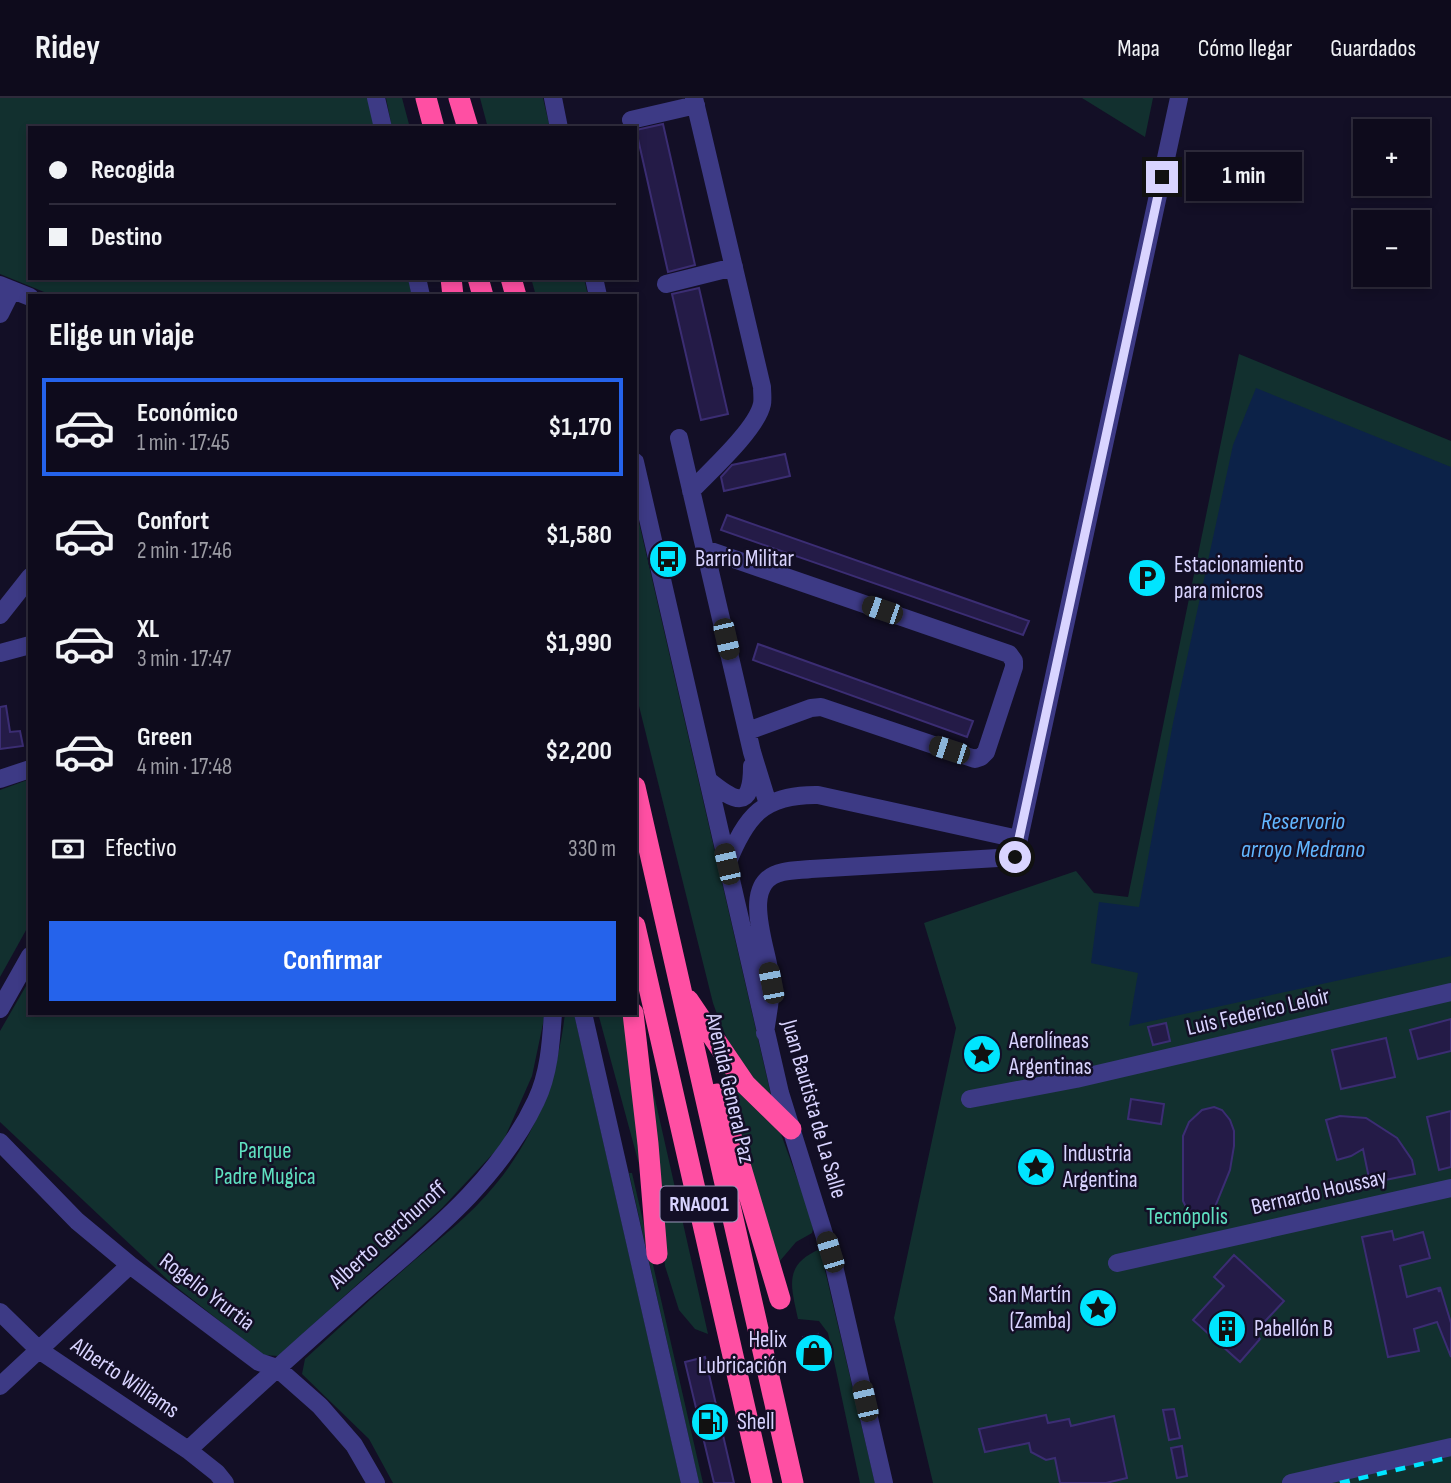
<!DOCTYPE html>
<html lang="es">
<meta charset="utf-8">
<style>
body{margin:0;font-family:"Sofia Sans Condensed",sans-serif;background:#171425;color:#f1f3f6;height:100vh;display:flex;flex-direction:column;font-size:26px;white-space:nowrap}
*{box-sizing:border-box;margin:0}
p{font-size:23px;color:#9b9ba3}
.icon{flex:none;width:38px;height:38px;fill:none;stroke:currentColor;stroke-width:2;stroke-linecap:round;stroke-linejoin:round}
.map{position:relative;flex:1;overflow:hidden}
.drawer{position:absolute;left:28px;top:196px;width:609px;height:721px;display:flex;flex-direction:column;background:#0e0b1c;border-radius:0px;box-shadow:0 4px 10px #0003,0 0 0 2px #2e2b3b}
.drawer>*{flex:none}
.guide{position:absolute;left:28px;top:28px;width:609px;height:154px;border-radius:0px;box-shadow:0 4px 10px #0003,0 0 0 2px #2e2b3b;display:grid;align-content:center;height:154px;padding:0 21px;background:#0e0b1c}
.tools{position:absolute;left:1353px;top:21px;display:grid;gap:14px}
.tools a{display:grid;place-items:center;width:77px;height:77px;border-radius:0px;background:#0e0b1c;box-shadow:0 4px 10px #0003,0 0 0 2px #2e2b3b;font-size:35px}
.end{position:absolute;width:32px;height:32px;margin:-16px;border:9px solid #d9d4ff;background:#111;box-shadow:0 0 0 4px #111}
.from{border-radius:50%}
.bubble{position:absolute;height:49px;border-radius:0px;background:#0e0b1c;box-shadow:0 4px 10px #0003,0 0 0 2px #2e2b3b;font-size:23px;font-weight:700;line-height:49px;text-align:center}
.car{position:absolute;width:21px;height:42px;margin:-21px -10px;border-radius:9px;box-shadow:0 0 5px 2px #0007;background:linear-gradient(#222 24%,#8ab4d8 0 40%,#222 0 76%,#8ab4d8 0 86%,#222 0)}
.guide b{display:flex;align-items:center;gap:24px;height:66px;font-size:26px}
.guide b+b{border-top:2px solid #2e2b3b}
.guide i{width:18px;height:18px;background:#f1f3f6}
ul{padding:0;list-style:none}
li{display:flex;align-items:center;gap:21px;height:98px;margin:0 14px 10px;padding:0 7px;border:4px solid transparent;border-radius:0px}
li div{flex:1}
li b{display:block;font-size:26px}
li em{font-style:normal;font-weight:700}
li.on{border-color:#2563eb}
li>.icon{width:63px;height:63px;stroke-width:1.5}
h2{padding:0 21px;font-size:32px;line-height:84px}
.pay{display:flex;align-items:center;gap:18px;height:77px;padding:0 21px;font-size:26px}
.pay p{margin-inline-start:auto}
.action{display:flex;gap:14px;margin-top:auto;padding:14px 21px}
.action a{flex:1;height:80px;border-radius:0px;background:#2563eb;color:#fff;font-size:28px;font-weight:700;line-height:80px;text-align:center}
header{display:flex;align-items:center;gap:42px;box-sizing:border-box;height:98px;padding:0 35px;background:#0e0b1c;border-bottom:2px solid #2e2b3b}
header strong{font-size:33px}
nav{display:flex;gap:38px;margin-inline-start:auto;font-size:24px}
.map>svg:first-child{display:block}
.green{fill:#12302f}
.water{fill:#0c2248}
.building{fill:#241b47;stroke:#3b2d73;stroke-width:2}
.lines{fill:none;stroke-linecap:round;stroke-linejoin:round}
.minor{stroke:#3d3a85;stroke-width:18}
.highway{stroke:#ff4fa3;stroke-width:21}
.rail{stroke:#00e5ff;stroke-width:4.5;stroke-dasharray:10 9;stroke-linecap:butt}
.route{stroke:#d9d4ff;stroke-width:9}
.labels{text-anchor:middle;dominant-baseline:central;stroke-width:5;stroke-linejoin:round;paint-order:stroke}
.shield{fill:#130f26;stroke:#9e99be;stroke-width:2}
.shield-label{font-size:21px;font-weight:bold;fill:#d9d4ff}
.poi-label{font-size:23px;fill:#d9d4ff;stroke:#130f26;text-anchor:start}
.street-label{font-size:23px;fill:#d9d4ff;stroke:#130f26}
.park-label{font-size:23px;fill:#5fe0c0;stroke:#130f26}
.water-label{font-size:24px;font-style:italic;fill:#62b6ff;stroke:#130f26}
</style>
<header>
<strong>Ridey</strong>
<nav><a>Mapa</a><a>Cómo llegar</a><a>Guardados</a></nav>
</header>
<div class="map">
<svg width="1451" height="1385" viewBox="0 0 1451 1385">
<rect width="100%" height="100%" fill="#130f26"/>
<path class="green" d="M0,0h368l7,30h-345v150h378l4,18h-358l-54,-22z
M386,0h16l8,30h-18z
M480,0h63l7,30h-62z
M1082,0h71l-8,39z
M531,180h53l4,18h-52z
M1239,256l212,87v1042h-518l-39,-165 62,-290 -32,-105 152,-52 18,22 34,4z
M635,407l136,590c-33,-26 -44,-53 -58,-92l-78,-313z
M30,681v144l-30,54v-187z
M30,881v34h514v6l-12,57 -30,68 -60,64 -164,148 -15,-1 -93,-73 -170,-160v-91z
M565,915h9l107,470h-288l-24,-44 -67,-65 3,-15c35,-32 69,-63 104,-94 29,-25 62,-50 86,-80 41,-49 63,-109 70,-172z
M598,915h28l17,166z
M648,970l60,266 -13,-5 -16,-19 -14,-44z
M725,973l56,63 29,80 3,15 -1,4 -16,9 -17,20 -56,-188z
M629,1075h3l71,310h-4z
M820,1151l55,234h-15l-32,-150 -9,-12 -21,-2c-7,-33 -15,-54 22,-70z"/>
<path class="water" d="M1256,290l195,79v489l-322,70 9,-53 -47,-10 8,-61 40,5 34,-184 60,-278z"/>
<path class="building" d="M663,26l32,141 -27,7 -32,-142z
M699,190l29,126 -27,6 -29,-126z
M785,356l5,22 -66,15 -3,-14 11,-12z
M727,417l302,106 -6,14 -302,-105z
M758,546l215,77 -6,16 -214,-77z
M6,608l4,26 10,-1 3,15 -23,3v-42z
M1451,921v32l-33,8 -8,-29z
M1166,925l4,18 -17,4 -5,-18z
M1386,940l9,39 -54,12 -9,-39z
M1131,1001l33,5 -3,20 -33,-5z
M1214,1009l8,3 8,10 4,11v15l-4,24 -17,42 -5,5 -11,3 -6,-3 -8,-16v-65l6,-14 13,-12z
M1451,1013v56l-12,3 -12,-53z
M1340,1018l26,2 31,20 15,22 3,14 -45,9 -7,-34 -12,7 -14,4 -11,-40z
M1392,1133l2,9 29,-8 7,26 -30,8 7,31 31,-9 1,4 1,-5 11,36v34l-14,-35 -23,7 5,22 -31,6 -26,-120z
M1234,1157l50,46 -30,32 6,6 -20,23 -47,-42 31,-34 -10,-9z
M818,1236l7,34 -15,3 -7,-34z
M705,1259l29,126h-20l-29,-121z
M1174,1311l6,29 -11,2 -6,-30z
M1046,1317l2,8 21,-4 2,7 43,-10 13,62 -21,5h-46l-5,-25 -9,2 -15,-8 -2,-9 -44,9 -6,-23z
M1182,1348l5,30 -10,2 -6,-30z"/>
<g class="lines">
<path class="minor" d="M376,0l7,30
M553,0l6,30
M631,22l65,-15
M417,180l4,18
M594,180l4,18
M666,186l68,-17
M0,187l30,12
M0,216l12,-24
M679,340l73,314 16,52
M635,364l145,631 54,173 50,217
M691,393c18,-19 66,-62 71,-87 1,-5 0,-12 0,-17l-68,-289
M705,451l304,105 5,7v6l-28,85 -5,5 -6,2 -154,-52 -10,1 -63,23
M0,517l30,-38
M0,555l30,-8
M0,681l30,-10
M708,682c27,22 44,31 44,-14
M727,766c19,-48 36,-70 91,-69l200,44
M0,911l30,-53
M583,915l107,470
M765,935c2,-16 6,-33 6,-49 0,-30 -36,-102 12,-112 9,-2 19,-2 28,-3l204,-12 164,-759
M970,1001l106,-20 375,-87
M0,1044l77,79 53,44 129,97 18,6 43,38 34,39 22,38
M1117,1165l334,-75
M0,1214l39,38 149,100 29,23 8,10
M0,1288l130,-121
M188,1352c55,-51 110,-101 166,-150 67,-59 143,-116 182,-199 13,-27 15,-58 17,-88
M1291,1385l160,-36"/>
<path class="highway" d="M426,0l8,30
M459,0l9,30
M451,180l2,18
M478,180l5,18
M511,180l5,18
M635,689l158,696
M635,828l127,557
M688,902l57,84 46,45
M633,915l15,131 9,110
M717,996l19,57 44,148"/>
<path class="rail" d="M1340,1385l111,-26"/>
</g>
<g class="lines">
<path class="route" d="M1015,759l147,-680"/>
</g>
<defs>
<symbol id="bus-disc" viewBox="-11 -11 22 22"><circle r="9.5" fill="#00e5ff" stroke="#130f26"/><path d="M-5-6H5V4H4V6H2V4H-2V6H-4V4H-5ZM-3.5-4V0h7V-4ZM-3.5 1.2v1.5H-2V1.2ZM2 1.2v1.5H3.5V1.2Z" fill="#111"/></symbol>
<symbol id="parking-disc" viewBox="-11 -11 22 22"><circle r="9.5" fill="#00e5ff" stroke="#130f26"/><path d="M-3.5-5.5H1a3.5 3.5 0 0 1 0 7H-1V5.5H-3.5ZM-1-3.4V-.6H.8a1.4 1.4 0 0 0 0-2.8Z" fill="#111"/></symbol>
<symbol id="sight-disc" viewBox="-11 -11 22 22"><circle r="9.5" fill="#00e5ff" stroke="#130f26"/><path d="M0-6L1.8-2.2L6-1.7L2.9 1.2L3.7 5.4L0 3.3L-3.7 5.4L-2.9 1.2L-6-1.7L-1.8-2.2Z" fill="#111"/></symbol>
<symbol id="building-disc" viewBox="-11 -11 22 22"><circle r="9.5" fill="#00e5ff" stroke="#130f26"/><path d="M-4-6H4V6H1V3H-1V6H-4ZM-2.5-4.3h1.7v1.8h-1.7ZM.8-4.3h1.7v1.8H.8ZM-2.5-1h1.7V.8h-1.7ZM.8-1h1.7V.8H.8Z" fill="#111"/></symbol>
<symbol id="shop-disc" viewBox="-11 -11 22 22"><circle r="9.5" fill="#00e5ff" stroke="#130f26"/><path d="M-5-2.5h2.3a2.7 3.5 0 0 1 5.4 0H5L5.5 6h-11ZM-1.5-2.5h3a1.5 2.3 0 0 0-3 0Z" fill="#111"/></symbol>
<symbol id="fuel-disc" viewBox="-11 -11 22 22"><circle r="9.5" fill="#00e5ff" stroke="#130f26"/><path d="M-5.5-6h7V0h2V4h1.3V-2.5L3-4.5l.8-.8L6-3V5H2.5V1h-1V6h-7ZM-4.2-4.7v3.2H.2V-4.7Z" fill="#111"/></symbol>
</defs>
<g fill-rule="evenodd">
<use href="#bus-disc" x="646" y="439" width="44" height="44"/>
<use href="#parking-disc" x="1125" y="458" width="44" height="44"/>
<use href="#sight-disc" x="960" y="934" width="44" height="44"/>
<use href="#sight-disc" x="1014" y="1047" width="44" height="44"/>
<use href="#sight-disc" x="1076" y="1188" width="44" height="44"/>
<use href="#building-disc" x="1205" y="1209" width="44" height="44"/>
<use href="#shop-disc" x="792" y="1233" width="44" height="44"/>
<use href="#fuel-disc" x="688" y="1302" width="44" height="44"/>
</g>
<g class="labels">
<rect class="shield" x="660.5" y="1088.5" width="77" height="35" rx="5"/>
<g class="shield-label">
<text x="699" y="1106">RNA001</text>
</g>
<g class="poi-label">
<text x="695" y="461">Barrio Militar</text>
<text x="1174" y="467">Estacionamiento<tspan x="1174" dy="26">para micros</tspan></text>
<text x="1009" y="943">Aerolíneas<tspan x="1009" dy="26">Argentinas</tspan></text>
<text x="1063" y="1056">Industria<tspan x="1063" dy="26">Argentina</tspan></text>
<text x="1071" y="1197" text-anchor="end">San Martín<tspan x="1071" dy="26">(Zamba)</tspan></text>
<text x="1254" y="1231">Pabellón B</text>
<text x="787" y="1242" text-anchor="end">Helix<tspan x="787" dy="26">Lubricación</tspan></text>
<text x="737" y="1324">Shell</text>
</g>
<g class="street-label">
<text transform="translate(1258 914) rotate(-13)">Luis Federico Leloir</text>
<text transform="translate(730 990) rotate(77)">Avenida General Paz</text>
<text transform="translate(814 1011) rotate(74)">Juan Bautista de La Salle</text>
<text transform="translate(1319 1094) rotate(-13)">Bernardo Houssay</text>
<text transform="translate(388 1137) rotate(-42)">Alberto Gerchunoff</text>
<text transform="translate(207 1194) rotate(37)">Rogelio Yrurtia</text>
<text transform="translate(125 1280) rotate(34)">Alberto Williams</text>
</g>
<g class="park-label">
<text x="265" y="1053">Parque<tspan x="265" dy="26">Padre Mugica</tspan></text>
<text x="1187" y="1119">Tecnópolis</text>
</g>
<g class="water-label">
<text x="1303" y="723">Reservorio<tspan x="1303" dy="28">arroyo Medrano</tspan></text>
</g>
</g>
</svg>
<div class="tools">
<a>+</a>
<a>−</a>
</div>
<i class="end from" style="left:1015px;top:759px"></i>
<i class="end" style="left:1162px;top:79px"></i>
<div class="bubble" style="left:1186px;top:54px;width:116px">1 min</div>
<i class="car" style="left:882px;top:512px;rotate:289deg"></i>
<i class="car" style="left:726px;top:541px;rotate:167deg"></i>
<i class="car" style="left:949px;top:652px;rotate:288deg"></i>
<i class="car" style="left:727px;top:766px;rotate:347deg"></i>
<i class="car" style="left:771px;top:885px;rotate:349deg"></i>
<i class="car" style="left:830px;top:1154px;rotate:343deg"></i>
<i class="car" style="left:865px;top:1303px;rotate:347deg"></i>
<div class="guide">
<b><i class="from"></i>Recogida</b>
<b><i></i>Destino</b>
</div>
<section class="drawer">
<h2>Elige un viaje</h2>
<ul>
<li class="on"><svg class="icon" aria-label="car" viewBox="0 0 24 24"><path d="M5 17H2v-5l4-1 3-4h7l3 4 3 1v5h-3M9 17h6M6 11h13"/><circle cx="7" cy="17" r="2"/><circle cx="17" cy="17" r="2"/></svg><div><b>Económico</b><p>1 min · 17:45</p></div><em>$1,170</em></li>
<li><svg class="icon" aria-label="car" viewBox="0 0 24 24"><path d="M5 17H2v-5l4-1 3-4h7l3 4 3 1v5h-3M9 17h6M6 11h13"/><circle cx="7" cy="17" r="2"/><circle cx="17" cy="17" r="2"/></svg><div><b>Confort</b><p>2 min · 17:46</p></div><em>$1,580</em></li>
<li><svg class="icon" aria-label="car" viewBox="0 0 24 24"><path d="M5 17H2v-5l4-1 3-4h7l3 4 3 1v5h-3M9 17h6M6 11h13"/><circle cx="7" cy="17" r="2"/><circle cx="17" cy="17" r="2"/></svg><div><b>XL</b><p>3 min · 17:47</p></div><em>$1,990</em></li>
<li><svg class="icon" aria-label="car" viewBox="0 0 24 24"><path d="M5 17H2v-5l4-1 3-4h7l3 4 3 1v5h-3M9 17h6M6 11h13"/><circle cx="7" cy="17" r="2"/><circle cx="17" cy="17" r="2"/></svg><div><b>Green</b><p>4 min · 17:48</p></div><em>$2,200</em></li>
</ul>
<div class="pay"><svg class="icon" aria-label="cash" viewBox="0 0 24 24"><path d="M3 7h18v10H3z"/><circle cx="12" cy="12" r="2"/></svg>Efectivo<p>330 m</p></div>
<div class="action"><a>Confirmar</a></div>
</section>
</div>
